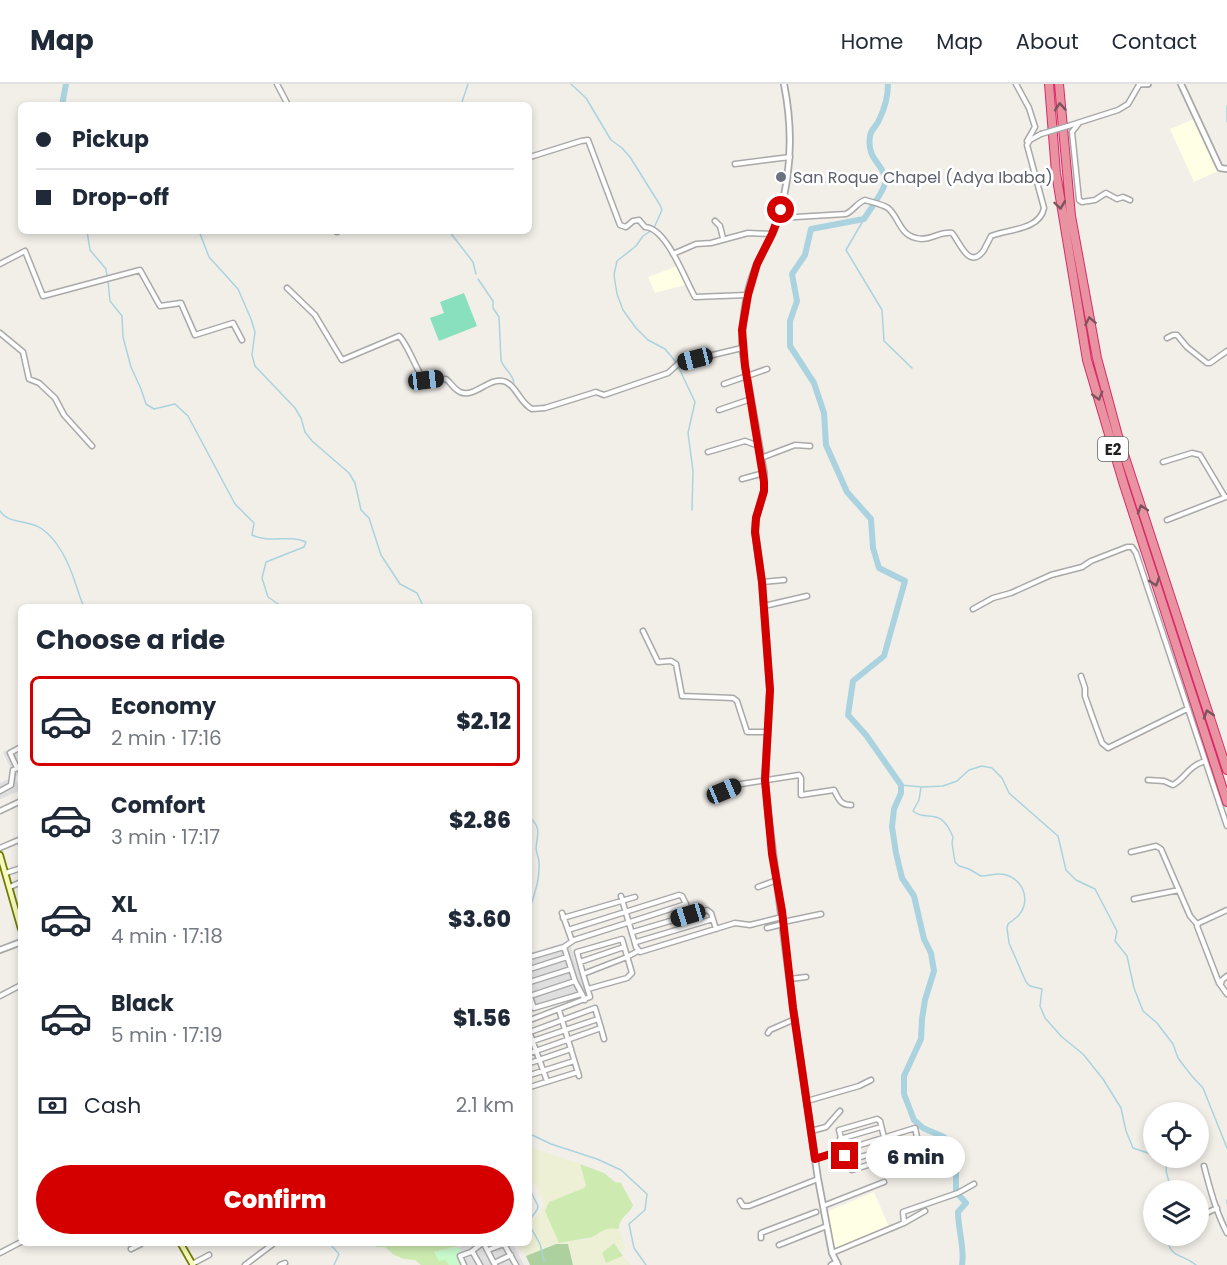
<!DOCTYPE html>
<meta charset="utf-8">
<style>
body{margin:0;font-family:Poppins,sans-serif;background:#f2f2f3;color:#1f2937;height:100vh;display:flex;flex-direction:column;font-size:22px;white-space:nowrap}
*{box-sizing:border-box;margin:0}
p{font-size:20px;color:#747a83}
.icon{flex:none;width:33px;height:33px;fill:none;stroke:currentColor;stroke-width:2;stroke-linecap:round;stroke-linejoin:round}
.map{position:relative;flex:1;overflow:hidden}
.details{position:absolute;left:18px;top:520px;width:514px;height:642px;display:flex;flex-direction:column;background:#fff;border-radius:9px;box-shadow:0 3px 9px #0003}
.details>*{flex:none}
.guide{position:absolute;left:18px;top:18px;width:514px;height:132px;border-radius:9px;box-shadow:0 3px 9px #0003;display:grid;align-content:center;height:132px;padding:0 18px;background:#fff}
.tools{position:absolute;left:1143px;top:1018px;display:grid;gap:12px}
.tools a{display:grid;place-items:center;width:66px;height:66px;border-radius:50%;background:#fff;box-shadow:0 3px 9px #0003;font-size:30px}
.end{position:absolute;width:27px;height:27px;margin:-14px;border:8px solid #d40000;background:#fff;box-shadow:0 0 0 3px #fff}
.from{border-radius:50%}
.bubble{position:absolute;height:42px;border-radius:21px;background:#fff;box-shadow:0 3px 9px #0003;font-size:20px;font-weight:800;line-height:42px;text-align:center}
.car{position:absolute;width:18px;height:36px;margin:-18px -9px;border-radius:8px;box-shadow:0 0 4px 2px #0007;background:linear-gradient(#222 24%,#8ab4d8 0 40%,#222 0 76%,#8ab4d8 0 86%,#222 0)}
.guide b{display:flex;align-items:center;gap:21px;height:57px;font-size:22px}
.guide b+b{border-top:2px solid #e0e1e3}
.guide i{width:15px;height:15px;background:#1f2937}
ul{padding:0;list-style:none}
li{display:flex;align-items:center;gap:18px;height:90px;margin:0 12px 9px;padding:0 6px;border:3px solid transparent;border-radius:9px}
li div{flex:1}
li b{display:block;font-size:22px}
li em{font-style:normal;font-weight:800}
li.active{border-color:#d40000}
li>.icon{width:54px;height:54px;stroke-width:1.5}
h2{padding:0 18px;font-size:27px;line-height:72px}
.pay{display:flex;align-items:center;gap:15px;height:66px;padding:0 18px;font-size:22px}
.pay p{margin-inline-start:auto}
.primary-button{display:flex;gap:12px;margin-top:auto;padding:12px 18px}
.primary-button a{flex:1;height:69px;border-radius:36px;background:#d40000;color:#fff;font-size:24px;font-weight:800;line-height:69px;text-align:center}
header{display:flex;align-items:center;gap:36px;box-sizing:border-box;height:84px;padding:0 30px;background:#fff;border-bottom:2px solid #e0e1e3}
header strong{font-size:28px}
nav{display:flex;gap:33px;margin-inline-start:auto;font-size:21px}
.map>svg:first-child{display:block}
.residential{fill:#e0dfdf}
.education{fill:#ffffe5}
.farmland{fill:#eef0d5}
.grass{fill:#cdebb0}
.forest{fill:#add19e}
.park{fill:#c8facc}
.pitch{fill:#88e0be}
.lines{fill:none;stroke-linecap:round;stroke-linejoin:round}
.stream{stroke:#aad3df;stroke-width:1.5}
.river{stroke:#aad3df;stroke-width:6}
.minor-casing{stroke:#a9a9a9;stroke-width:7}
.tertiary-casing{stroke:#a9a9a9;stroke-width:8}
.secondary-casing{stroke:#707d05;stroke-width:8}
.motorway-casing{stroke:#dc2a67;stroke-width:10}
.minor{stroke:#fff;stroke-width:4}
.tertiary{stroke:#fff;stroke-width:4.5}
.secondary{stroke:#f7fabf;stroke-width:4.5}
.motorway{stroke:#e892a2;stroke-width:8}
.minor-bridge-casing{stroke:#a9a9a9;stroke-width:7;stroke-linecap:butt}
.minor-bridge{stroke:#fff;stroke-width:4}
.oneway{stroke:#7b545c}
.route{stroke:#d40000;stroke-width:8}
.worship-dot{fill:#6b7280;stroke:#fff;stroke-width:2}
.labels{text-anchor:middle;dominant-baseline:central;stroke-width:5;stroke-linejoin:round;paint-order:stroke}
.shield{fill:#fff;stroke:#646464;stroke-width:1.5}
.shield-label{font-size:15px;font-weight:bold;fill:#222}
.worship-label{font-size:16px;fill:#5b616d;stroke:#fff;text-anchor:start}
</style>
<header>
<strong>Map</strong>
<nav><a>Home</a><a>Map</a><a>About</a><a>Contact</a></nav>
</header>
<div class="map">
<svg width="1227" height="1181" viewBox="0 0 1227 1181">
<rect width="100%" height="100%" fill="#f2efe9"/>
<path class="residential" d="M21,659v31l-6,3 6,13 -21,9v-16l9,-4 2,-9 -8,-18z
M569,857l16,50 -54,17 -1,-5v-50z
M467,1160h46l11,21h-75l-3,-5 -12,-8 29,-6z"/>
<path class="education" d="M1194,35l24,52 -24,11 -24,-53z
M678,182l10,18 -33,9 -7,-16z
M874,1108l15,35 -54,24 -9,-39z"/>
<path class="farmland" d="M530,1063l50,17 6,21 -2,4 -35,13 10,41 30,-4 11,-8 10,-3 9,1 7,20 -4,2 -8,-8 -12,9 4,11 17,-7 8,9h-58l-5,-21 -17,1 -25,11 -9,-12h13v-23l11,-8 3,-11 -8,-17 -6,-6z"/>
<path class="grass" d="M580,1080l24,9 11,9 6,1 12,22c-4,10 -14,12 -14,24 -18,-3 -19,7 -31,9 -10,2 -20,3 -29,5l-14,-32 4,-9 35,-14 2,-3z
M614,1159l9,13 -17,7 -4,-10z
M375,1160h92l-33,8 12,7 3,6h-28l-6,-5 -11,-1 -10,-4 -9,-8h-9z"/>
<path class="forest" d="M556,1160h12l5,21h-43l-4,-9z"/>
<path class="park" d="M459,1163l2,7 -4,2 4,9h-12l-3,-5 -7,1 -5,-9z"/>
<path class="pitch" d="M464,209l13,33 -38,15 -9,-23 14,-5 -4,-11z"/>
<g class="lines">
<path class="stream" d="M571,0l15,14 25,42 11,8 8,9 30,48 2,5 -8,18
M461,21l7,-21
M1227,22v16
M864,135l-18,31 36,60 2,31 28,27
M652,146l-9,6 -7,10 -19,15 -3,14 3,19 6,16 13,18 12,12 17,9 11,13
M87,147l3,19 16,19 1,7
M199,147l10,26 29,32 13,30 4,13 -3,23 3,11 40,42 6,10 4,14 7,9 37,32 6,10 6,27 8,8 12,37 19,29 17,9 7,15
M449,147l24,31 3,12
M478,195l15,22v7l6,9 2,43c2,8 12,14 13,23
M108,197l2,20 12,15 1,21 8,30 10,22 5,15 8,5 21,-5 13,12 47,88 19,19 -2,12c19,9 35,-1 54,7l-2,5 -38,15 -4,16 6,19 16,11
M678,282l17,36 -7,31 5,38 -1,39
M0,427c9,14 29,8 42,18 17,12 28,37 34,56 3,8 4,15 9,23
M901,701l21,2 21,-1 14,-5 12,-11 13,-4 10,2 10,10 7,15 49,43 8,34 10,10 19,9 22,42 -2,10 12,15 7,32 9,23 14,12 16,21 5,14 13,17 12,13 24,60
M921,703l-2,13 -6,11c14,12 27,-6 40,26l-1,6 3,19 4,4 10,3 12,7c6,0 12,-2 18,-2 21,0 34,24 20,41 -3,3 -7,6 -11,9l-1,4 2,15 17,39 4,4 12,3 -2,17 5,12 17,19 21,17 20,25 18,29 5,23 7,17 21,7
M530,734c12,10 7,17 6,30 0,5 3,9 3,14 1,17 -4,30 -9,46
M530,1050l21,10 46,15 24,11 26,24 -2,16 -16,14 5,24 12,17
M1162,1074l5,3 -1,10 3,11 -2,9
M530,1106l8,16 -1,4 -6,8 -1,8 10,18 4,17
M1227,1116v4
M1167,1152c2,23 15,17 29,29
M330,1160l9,10 -5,11"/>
<path class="river" d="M888,0c0,13 -3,24 -9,36 -2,6 -8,9 -9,16 -4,26 16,27 15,47 -1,8 -16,28 -21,36l-53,10 -6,26 -13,19 5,27 -7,20v25l24,37 10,30 2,32 21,47 24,27 2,29 6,20 26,13 -21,75 -31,25 -5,34 18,20 35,50v8l-7,16 -2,18 4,26 6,25 12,18 10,43 7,14 3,18 -9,29 -3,19 -1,20 -17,37v18l10,26 9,8 21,9 8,9 4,14v32l10,11 -8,9c0,18 7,37 4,53
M62,21l4,-21"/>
<defs>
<path id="minor" d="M277,0l11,21
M1016,0l13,24 6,19 -8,14
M1079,39l-7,9 7,68 3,2 13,-2 11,-7 11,6 6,-2 7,3
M1068,42l50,-16 10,-6 11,-19
M530,73l51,-16 7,-1 32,85 6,2 7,-6 6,-1 6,7c22,1 40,53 50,70l52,-2
M735,80l55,-7
M779,134l67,-4c7,-3 12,-12 19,-14 6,2 17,4 23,8 11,9 11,26 28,30 13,4 23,-7 36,-5 8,9 17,38 32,17 2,-5 5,-9 7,-14 17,-7 49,-6 53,-28l-17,-63 3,-5 11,-6
M715,137l5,5 3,12
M337,147v1
M673,170l23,-10 15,-1 37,-10 24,1
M0,180l25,-13 18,45 97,-26 20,36 21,-3 14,32 38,-12 9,17
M287,204l28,27 27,45 57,-24c8,7 17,33 25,44l22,-1c5,4 8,10 14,13 15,7 30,-17 46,-10 11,5 14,21 26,27l13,-1 51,-16 8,3 64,-22 11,-10 63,-15
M0,249l23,19 6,27 10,4 16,15 9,17 28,31
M1167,254l6,-3h4l10,12 20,16h3l17,-12
M724,300l43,-15
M719,326l32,-11
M708,368l37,-11 14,5
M761,374l34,-13 15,1
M1163,378l29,-9 8,2 25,42
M742,395l22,-6
M1167,436l59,-23
M762,498l22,-2
M764,522l43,-10
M973,525l20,-11 18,-5 40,-18 31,-8 9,-6 36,-14h5l4,6 91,273
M643,547l15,31 13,-1 5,3 6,32 51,2 4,3 10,31h20
M1081,592l4,12v8l7,20 10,27 6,5 79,-39
M17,684l-7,-15 11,-6
M1148,696l16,1 9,4c13,-7 14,-18 32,-24
M0,707l11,-6 2,-15 8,-3
M724,707l17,-7 58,-9 2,3v17l33,-5c5,9 6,15 17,15
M0,727l21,-10
M0,764l21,-9
M1131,768l25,-6 5,3 29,67 7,8
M6,789l15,-5
M10,803l11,-5
M758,803l19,-7
M621,812l15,51 4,5 95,-29 15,2 32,-8
M1134,815l45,-9
M1227,826l-28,13 -2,3 22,57 8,11
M562,829l10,28
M563,834l72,-21
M783,838l38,-8
M767,844l16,-4
M568,846l111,-35 3,1 4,8
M633,848l74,-22 4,3 5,16
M636,858l77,-23
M564,863l11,34 10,19
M530,873l34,-10 10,-7 112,-36 2,11
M580,878l44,-15
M530,885l37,-12
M583,890l-6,-22 45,-13 10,34 -5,5 -39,11
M790,895l16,-2
M530,898l41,-13
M1221,900l1,-4 5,-4
M0,912l21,-11
M530,912l45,-15
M530,913l4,11 47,-14
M559,926l20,66
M530,936l60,-23 -7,-23 44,-17 11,-6
M601,944l3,11
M530,948l65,-24 6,20 -71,25
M768,949l2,-3 25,-11
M530,950l17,47
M530,958l68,-23
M530,979l41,-14
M530,991l44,-14
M530,1003l48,-15
M807,1017l52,-15 12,-6
M877,1035l3,2 7,28 -40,12 -8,-31z
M811,1047l15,-4 14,-16
M840,1055l41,-12
M815,1075l100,-31 2,9 -2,2 -28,9
M847,1077l2,7 3,2 32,-10 4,-3 -1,-8
M1204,1082c6,23 12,46 23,67
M740,1117l3,5h6l69,-27
M823,1122l61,-24
M1198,1133l19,-9
M904,1139l21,-12
M761,1154v-5l55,-21
M484,1160l11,21
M779,1161l48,-19
M131,1165l10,-5
M488,1166l16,-6 12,21
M472,1167l8,14
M0,1169l21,-11
M832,1169l72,-30 -1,-11 55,-19 16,-9
M494,1179l17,-8
M192,1180l17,-9
M245,1181l28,-21
M280,1181l5,-2
M464,1181l-4,-9 11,-4 10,-8
M831,1181l6,-3"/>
<path id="tertiary" d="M784,0c9,45 8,88 -5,132 -4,17 -14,31 -21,46 -12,26 -16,58 -16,86l22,125v18l-8,27 -1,14 7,50 8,108 -5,90 3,33 25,195 25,171 14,74 6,12
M1139,0h9
M1181,0l39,84 7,1
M0,866l21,-8"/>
<path id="secondary" d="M0,771l21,74
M181,1160l12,21"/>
<path id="motorway" d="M1049,0l7,89 31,187 37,125 103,317
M1059,0l12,132 26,142 21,78 109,334"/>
</defs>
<use href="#minor" class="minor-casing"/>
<use href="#tertiary" class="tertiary-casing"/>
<use href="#secondary" class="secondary-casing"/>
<use href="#motorway" class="motorway-casing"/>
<use href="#minor" class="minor"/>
<use href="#tertiary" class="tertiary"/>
<use href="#secondary" class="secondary"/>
<use href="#motorway" class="motorway"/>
<defs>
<path id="minor-bridge" d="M1041,50l27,-8"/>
</defs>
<use href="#minor-bridge" class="minor-bridge-casing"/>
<use href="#minor-bridge" class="minor-bridge"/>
</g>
<defs><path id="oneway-chevron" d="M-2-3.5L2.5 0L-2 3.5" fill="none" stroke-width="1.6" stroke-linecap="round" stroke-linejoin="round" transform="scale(1.5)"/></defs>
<g class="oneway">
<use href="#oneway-chevron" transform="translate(1060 23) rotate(-94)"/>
<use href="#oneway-chevron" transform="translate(1060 121) rotate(82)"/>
<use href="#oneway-chevron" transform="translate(1090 237) rotate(-101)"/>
<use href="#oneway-chevron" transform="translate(1098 312) rotate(74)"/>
<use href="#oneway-chevron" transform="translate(1142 425) rotate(-108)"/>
<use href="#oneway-chevron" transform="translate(1155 498) rotate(72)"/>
<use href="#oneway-chevron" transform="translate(1208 630) rotate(-108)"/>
</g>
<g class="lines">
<path class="route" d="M781,126l-9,24 -15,30 -9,31 -6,35 3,36 19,116v9l-8,27 -1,14 7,50 8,108 -5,90 7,74 10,57 11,97 22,151 28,-9 2,6"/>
</g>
<circle class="worship-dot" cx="781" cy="93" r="6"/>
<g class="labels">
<rect class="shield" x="1098" y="353" width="30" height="24" rx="4.5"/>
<g class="shield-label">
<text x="1113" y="365">E2</text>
</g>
<g class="worship-label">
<text x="793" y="93">San Roque Chapel (Adya Ibaba)</text>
</g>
</g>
</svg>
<div class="tools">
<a><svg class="icon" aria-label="locate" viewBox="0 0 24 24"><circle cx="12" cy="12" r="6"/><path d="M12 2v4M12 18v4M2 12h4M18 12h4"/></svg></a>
<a><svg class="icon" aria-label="layers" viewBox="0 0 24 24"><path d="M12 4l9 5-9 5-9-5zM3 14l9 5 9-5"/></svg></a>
</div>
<i class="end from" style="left:781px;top:126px"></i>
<i class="end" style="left:845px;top:1072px"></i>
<div class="bubble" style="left:866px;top:1052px;width:99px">6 min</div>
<i class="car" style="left:695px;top:275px;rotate:256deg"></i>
<i class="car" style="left:426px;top:296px;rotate:83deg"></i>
<i class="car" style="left:724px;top:707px;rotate:67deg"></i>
<i class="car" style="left:688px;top:831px;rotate:253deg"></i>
<div class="guide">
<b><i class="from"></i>Pickup</b>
<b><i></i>Drop-off</b>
</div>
<section class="details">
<h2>Choose a ride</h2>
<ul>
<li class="active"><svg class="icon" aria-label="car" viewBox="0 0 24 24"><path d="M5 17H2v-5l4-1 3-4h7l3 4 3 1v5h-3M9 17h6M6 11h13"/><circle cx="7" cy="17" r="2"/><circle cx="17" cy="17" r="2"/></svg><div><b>Economy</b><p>2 min · 17:16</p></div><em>$2.12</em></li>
<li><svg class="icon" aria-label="car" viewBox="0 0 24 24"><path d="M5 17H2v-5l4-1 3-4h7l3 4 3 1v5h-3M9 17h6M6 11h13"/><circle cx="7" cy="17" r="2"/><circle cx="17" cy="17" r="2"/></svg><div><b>Comfort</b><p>3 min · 17:17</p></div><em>$2.86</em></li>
<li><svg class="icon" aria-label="car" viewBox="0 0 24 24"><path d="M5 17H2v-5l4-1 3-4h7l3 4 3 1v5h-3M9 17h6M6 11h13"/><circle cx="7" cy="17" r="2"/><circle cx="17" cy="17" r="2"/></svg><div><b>XL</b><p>4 min · 17:18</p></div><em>$3.60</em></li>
<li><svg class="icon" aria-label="car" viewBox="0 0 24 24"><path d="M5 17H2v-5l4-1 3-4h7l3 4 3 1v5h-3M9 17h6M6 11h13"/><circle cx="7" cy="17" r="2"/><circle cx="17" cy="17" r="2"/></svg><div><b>Black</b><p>5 min · 17:19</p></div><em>$1.56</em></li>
</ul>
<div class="pay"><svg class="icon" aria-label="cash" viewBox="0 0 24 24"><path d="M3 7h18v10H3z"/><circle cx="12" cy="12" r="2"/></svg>Cash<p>2.1 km</p></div>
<div class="primary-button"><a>Confirm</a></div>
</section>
</div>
